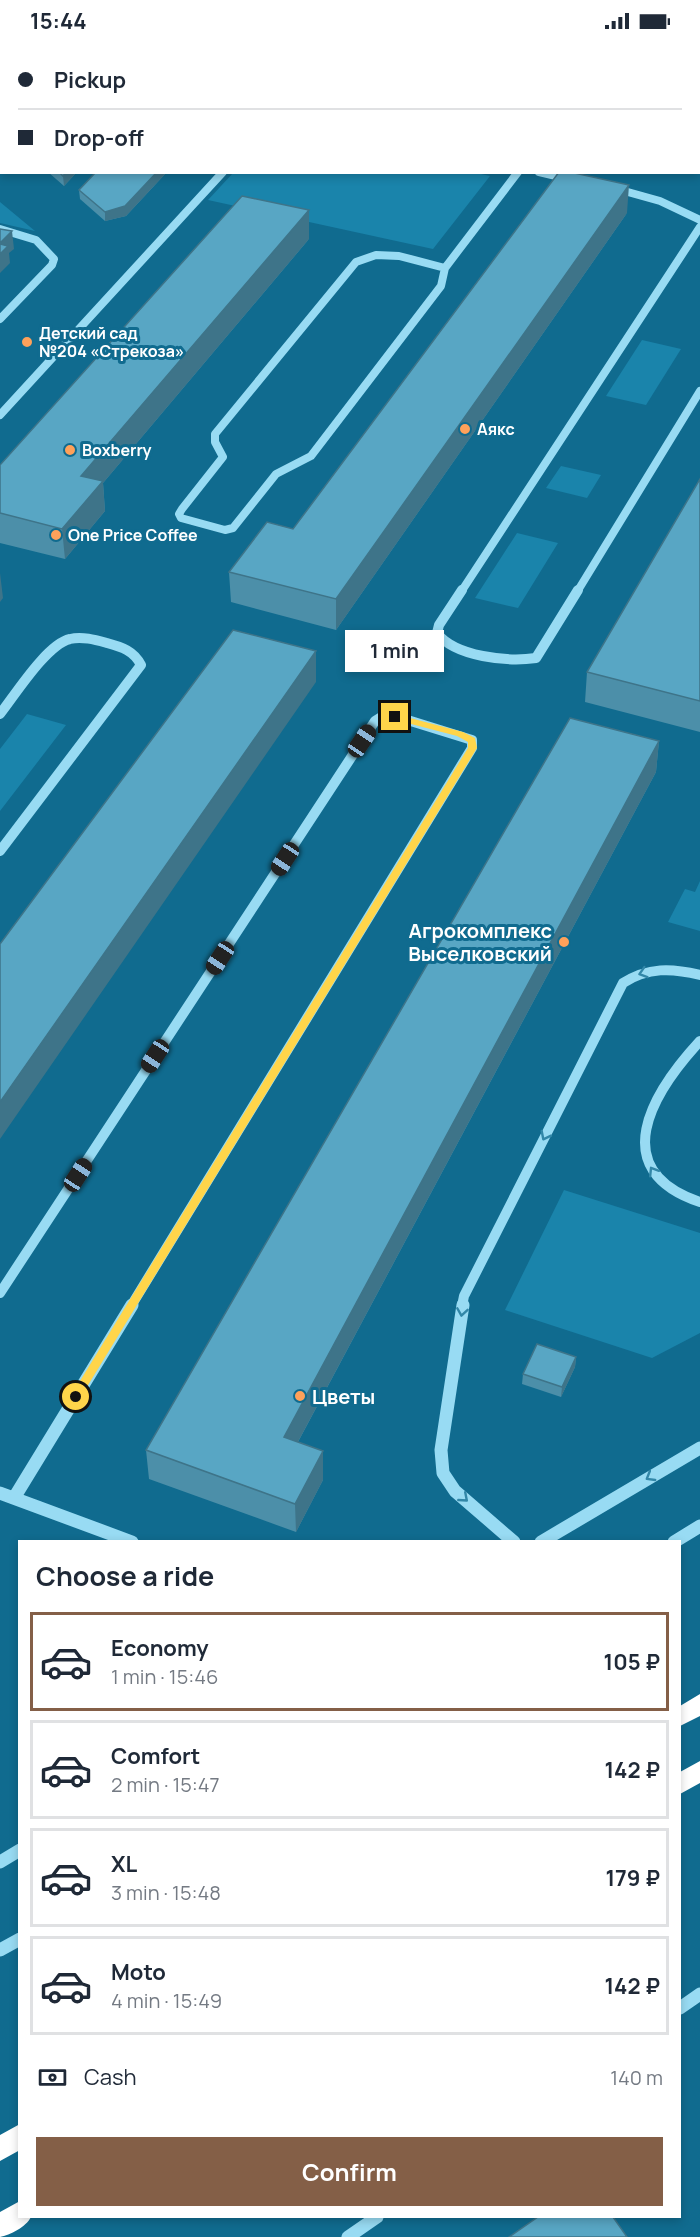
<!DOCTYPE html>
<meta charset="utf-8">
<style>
body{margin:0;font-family:Manrope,sans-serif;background:#f2f2f3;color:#1f2937;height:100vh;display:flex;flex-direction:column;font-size:22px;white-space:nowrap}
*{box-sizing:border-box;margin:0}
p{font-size:20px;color:#747a83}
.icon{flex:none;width:33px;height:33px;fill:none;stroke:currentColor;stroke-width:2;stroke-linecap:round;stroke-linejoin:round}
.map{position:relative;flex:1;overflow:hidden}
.details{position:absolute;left:18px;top:1498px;width:663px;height:678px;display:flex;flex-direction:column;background:#fff;border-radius:0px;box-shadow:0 3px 9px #0003}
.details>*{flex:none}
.guide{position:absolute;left:0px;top:0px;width:700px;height:132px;box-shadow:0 3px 9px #0003;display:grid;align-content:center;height:132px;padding:0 18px;background:#fff}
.end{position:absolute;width:27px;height:27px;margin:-14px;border:8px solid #ffd54a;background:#111;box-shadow:0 0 0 3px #111}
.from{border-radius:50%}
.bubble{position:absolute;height:42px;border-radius:0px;background:#fff;box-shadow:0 3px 9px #0003;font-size:20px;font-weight:700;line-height:42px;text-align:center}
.car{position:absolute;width:18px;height:36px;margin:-18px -9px;border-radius:8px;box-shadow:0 0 4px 2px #0007;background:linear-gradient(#222 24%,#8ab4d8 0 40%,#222 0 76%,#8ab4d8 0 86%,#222 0)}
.guide b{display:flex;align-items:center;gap:21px;height:57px;font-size:22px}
.guide b+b{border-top:2px solid #e0e1e3}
.guide i{width:15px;height:15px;background:#1f2937}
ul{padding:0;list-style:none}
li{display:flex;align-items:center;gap:18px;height:99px;margin:0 12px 9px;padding:0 6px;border:3px solid #e0e1e3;border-radius:0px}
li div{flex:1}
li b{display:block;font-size:22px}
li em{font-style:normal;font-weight:700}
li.on{border-color:#845f47}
li>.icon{width:54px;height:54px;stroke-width:1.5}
h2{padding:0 18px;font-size:27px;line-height:72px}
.pay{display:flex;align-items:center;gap:15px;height:66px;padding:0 18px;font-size:22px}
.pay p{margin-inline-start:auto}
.cta{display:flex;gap:12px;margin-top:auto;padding:12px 18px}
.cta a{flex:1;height:69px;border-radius:0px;background:#845f47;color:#fff;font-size:24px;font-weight:700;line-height:69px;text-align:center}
.status{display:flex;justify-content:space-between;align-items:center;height:42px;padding:0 30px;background:#fff;direction:ltr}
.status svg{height:16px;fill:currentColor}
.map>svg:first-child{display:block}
.green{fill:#1a84ab}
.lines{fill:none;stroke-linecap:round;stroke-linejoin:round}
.minor-far2{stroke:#98dbf3;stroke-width:8}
.minor-far1{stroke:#98dbf3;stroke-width:10}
.minor{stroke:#98dbf3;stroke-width:13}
.highway{fill:#fff;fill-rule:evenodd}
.wall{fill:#4c8fa9}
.shaded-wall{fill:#3e7489}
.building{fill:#58a6c4;stroke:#3e7489;stroke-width:1.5}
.oneway{stroke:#3287a8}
.route{fill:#ffd54a}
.poi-dot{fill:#ffa15a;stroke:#106b8f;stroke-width:2}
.labels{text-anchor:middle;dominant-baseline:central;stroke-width:6;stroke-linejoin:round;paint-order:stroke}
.far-poi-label{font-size:16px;font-weight:bold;fill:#fff;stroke:#106b8f;text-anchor:start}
.poi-label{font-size:20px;font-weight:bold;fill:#fff;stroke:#106b8f;text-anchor:end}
</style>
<div class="status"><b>15:44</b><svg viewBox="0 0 49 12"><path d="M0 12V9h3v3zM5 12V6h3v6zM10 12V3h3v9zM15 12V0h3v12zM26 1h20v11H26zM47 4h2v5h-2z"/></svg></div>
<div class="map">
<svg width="700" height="2195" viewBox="0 0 700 2195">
<rect width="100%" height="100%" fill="#106b8f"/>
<path class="green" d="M472,130l18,4 -57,73 -225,-49 25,-27z
M0,160l35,29 -35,-8z
M642,298l39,9 -35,56 -40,-9z
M561,424l40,9 -14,23 -41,-10z
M517,491l41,10 -40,65 -43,-10z
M27,672l39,11 -66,86v-62z
M700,839v50l-32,-9 17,-33 10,3z
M564,1148l136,43v100l-48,25 -147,-48z"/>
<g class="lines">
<path class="minor-far2" d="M539,130l30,7
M617,147l43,12 40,19
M0,187l36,11 18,19 -2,6 -52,54
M376,213l23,1 46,12 -4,18 -130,170 -35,18 -43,54 -8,2 -44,-12 -2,-4 3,-5 41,-52 -8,-15v-8l141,-172z
M445,226l73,-96
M0,373l223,-243
M461,550l239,-365
M577,550l123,-201"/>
<path class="minor-far1" d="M462,548l-23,35 -2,8c18,24 71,29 99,25l42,-68
M0,672c15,-19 47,-70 70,-75 12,-3 26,1 37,4 15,4 27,8 34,22l-141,186
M700,999c-48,52 -95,129 0,161
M0,1251l375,-572 8,-5 18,2 71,22v8l-341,558
M462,1264l2,-10 159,-313c25,-16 49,-15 77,-8"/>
<path class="minor" d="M463,1263l-22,145 2,23 12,18 59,51
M0,1451l132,49
M14,1456l118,-193
M541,1500l159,-94
M674,1500l26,-16
M0,1820l20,-12
M0,1908l20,-11
M680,1966l20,-14
M348,2195l29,-20"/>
<path class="highway" d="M700,1652v22l-20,10v-20z
M700,1719v22l-20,11v-22z
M20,2082v26l-20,11v-26z
M20,2159v16h11c-5,10 -21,18 -31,20v-25z"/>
</g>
<path class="wall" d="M181,0h96l-1,2h-94z
M475,0h80l-1,2h-79z
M700,2v120h-1v-119z
M2,68v22l-2,-1v-20z
M48,130h29l-13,14z
M96,130h71l-41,44 -21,5 -25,-22 -1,-9z
M627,171l-291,417 -105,-28 -2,-30 64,-43z
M309,197l-206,244 2,28 -40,48 -65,-16v-78z
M700,437v253l-115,-30 2,-30z
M659,699l-3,31 -358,670 25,9v29l-27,52 -147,-53 -3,-29z
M576,1315l-1,10 -14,30 -39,-13 1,-10z"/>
<path class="shaded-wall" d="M250,0h27l-1,2h-27z
M543,0h12l-1,2h-11z
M66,130h11l-13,14 -1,-10z
M157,130h10l-41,44 -21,5v-9z
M629,143l-2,28 -291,417v-31z
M309,168v29l-206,244 2,28 -40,48 -3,-30 19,-53z
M12,189l2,18 -5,4 1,10 -10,10v-30z
M0,531l3,25 -3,4z
M316,609v31l-316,457v-37z
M659,699l-3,31 -371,694 -1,-29z
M576,1315l-1,10 -14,30 1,-10z
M323,1409v29l-27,52 -1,-28z"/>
<path class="building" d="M700,2v91h-1v-90z
M2,68v14l-2,-2v-11z
M59,130h7l-3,4z
M96,130h61l-32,34 -20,6 -26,-22z
M559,130h11l59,13 -293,414 -107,-27 38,-50 26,7z
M242,154l67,14 -228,266 22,5 -41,48 -62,-16v-48z
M0,187l12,2 -12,12z
M0,202l8,2 -8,8z
M700,437v222l-113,-29z
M233,588l83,21 -316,451v-158z
M570,676l89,23 -375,696 39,14 -28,53 -149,-54z
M537,1302l39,13 -14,30 -39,-13z
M538,2175h75l14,20h-118z"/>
<defs><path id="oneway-chevron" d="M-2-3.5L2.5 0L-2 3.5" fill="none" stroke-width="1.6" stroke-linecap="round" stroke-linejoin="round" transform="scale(1.5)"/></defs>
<g class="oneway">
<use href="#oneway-chevron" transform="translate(643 931) rotate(163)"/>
<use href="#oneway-chevron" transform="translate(545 1094) rotate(117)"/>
<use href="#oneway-chevron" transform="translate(653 1129) rotate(-122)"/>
<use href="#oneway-chevron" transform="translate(462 1270) rotate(99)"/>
<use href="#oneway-chevron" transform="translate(650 1435) rotate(149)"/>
<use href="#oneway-chevron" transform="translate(464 1456) rotate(41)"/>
</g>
<path class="route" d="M395,672l68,18 12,6 2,10 -398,652h-7v-6l396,-646v-6l-11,-6 -65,-17v-4z"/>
<g class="poi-dot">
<circle cx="27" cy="300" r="6"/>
<circle cx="465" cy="387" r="6"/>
<circle cx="70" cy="408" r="6"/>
<circle cx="56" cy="493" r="6"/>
<circle cx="564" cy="900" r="6"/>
<circle cx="300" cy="1354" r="6"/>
</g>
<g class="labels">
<g class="far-poi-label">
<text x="39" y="291">Детский сад<tspan x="39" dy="18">№204 «Стрекоза»</tspan></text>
<text x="477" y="387">Аякс</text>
<text x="82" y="408">Boxberry</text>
<text x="68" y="493">One Price Coffee</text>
</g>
<g class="poi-label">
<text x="552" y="888">Агрокомплекс<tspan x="552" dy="23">Выселковский</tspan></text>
<text x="312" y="1354" text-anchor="start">Цветы</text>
</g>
</g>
</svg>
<i class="end from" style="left:76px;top:1355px"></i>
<i class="end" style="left:395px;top:675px"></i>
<div class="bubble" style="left:345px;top:588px;width:99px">1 min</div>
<i class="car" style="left:362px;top:699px;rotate:34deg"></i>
<i class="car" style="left:285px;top:817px;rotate:213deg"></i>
<i class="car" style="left:220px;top:916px;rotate:213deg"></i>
<i class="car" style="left:155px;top:1014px;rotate:213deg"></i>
<i class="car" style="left:78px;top:1133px;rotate:33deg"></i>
<div class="guide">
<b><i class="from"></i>Pickup</b>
<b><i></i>Drop-off</b>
</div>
<section class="details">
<h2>Choose a ride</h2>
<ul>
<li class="on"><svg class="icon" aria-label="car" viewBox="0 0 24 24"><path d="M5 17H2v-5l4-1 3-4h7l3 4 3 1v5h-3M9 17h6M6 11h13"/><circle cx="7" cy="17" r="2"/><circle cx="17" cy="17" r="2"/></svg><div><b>Economy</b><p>1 min · 15:46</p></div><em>105 ₽</em></li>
<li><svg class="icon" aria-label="car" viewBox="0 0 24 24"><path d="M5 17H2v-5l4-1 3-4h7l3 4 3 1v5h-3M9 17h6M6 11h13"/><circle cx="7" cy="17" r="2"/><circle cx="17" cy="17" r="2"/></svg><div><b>Comfort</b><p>2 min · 15:47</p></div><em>142 ₽</em></li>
<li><svg class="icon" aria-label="car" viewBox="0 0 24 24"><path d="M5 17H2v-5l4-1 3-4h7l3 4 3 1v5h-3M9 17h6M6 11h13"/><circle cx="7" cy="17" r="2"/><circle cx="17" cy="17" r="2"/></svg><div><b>XL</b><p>3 min · 15:48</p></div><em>179 ₽</em></li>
<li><svg class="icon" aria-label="car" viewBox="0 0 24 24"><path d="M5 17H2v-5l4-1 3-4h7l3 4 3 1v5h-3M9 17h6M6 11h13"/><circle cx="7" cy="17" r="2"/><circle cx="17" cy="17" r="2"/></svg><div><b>Moto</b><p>4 min · 15:49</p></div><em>142 ₽</em></li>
</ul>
<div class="pay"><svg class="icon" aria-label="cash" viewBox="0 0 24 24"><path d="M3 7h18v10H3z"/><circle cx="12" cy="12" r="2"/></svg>Cash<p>140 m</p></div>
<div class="cta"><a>Confirm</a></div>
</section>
</div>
